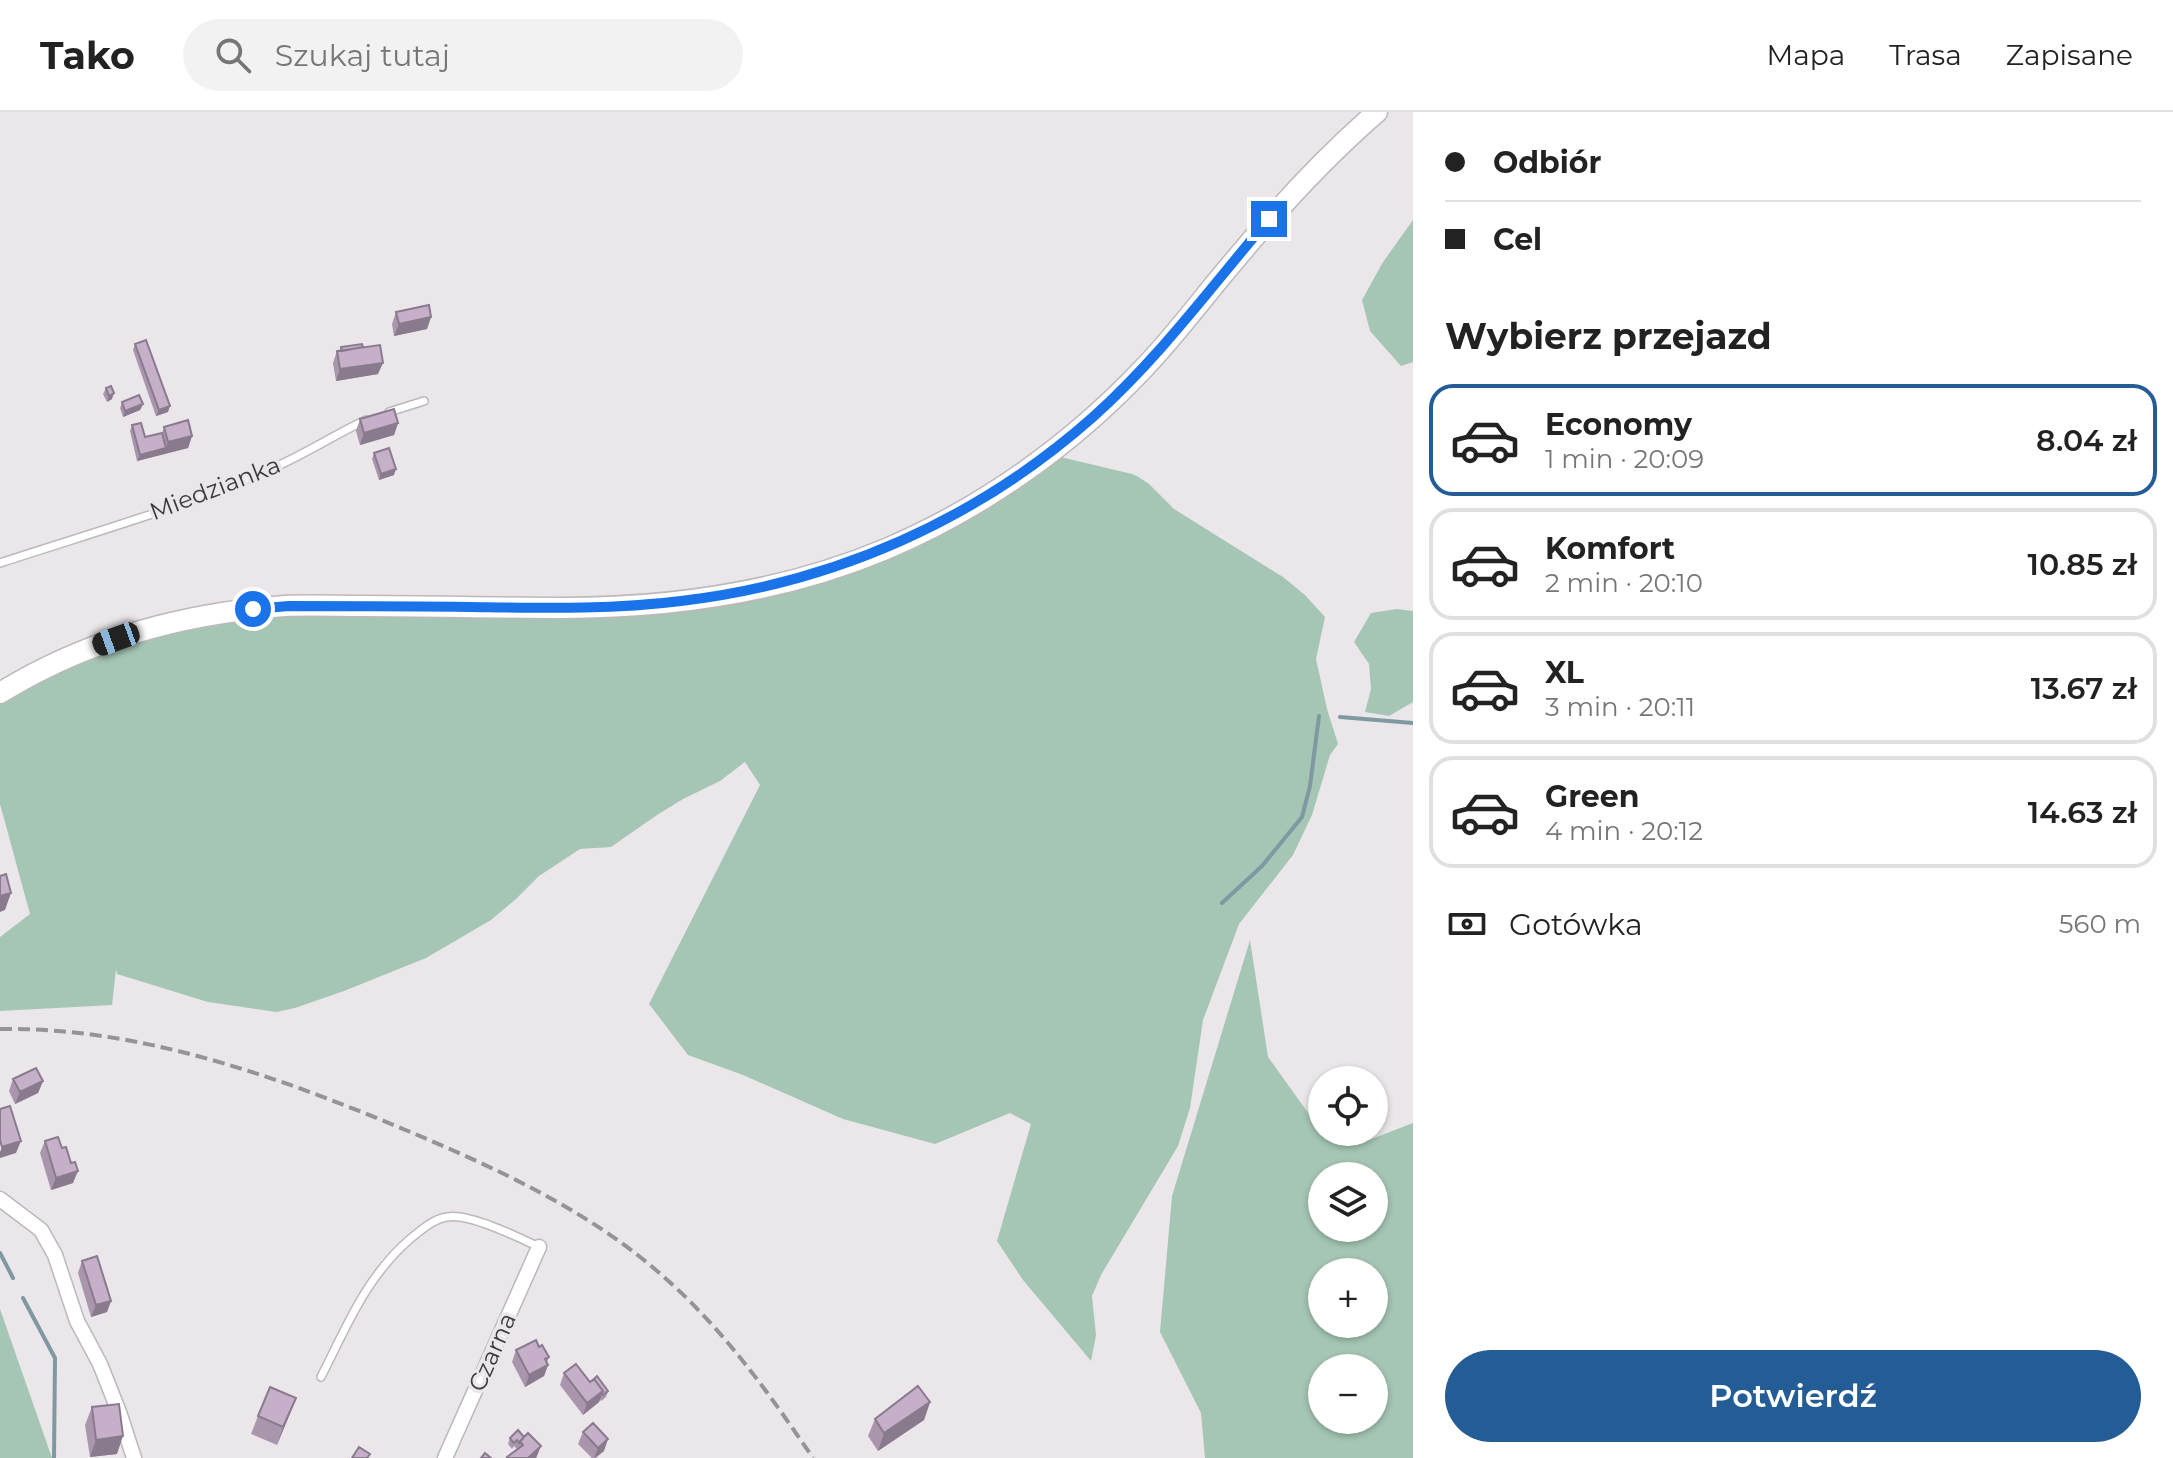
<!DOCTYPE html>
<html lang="pl">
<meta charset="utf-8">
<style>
body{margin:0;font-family:Montserrat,sans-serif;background:#f2f2f2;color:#222;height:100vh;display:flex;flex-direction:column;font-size:30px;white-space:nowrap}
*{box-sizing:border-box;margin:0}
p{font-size:26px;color:#767676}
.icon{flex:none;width:44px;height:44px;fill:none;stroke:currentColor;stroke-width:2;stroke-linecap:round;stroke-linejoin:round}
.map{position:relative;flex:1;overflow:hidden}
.panel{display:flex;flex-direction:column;background:#fff;width:760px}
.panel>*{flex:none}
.top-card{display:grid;align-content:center;height:176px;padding:0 32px;background:#fff}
.buttons{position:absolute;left:1308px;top:954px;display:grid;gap:16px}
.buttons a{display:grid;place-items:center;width:80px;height:80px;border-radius:50%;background:#fff;box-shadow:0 2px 6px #0004;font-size:40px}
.end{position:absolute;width:36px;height:36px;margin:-18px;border:10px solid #1a73e8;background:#fff;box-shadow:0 0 0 4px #fff}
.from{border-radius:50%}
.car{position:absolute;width:24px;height:48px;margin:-24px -12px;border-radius:10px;box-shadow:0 0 6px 2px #0007;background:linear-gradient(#222 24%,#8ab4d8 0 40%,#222 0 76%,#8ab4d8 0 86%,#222 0)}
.top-card b{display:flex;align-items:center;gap:28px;height:76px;font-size:30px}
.top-card b+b{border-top:2px solid #e0e0e0}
.top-card i{width:20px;height:20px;background:#222}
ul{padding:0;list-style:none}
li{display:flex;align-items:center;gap:24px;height:112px;margin:0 16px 12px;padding:0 16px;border:4px solid #e0e0e0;border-radius:24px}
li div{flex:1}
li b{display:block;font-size:30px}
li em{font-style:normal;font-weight:600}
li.current{border-color:#245d95}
li>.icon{width:72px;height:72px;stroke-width:1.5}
h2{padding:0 32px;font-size:36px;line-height:96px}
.pay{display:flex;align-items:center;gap:20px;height:88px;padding:0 32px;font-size:30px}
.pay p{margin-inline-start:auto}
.primary-button{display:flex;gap:16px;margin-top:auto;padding:16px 32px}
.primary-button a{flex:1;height:92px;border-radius:48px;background:#245d95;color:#fff;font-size:32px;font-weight:600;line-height:92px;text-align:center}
header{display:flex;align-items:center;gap:48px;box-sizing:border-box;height:112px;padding:0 40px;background:#fff;border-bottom:2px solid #e0e0e0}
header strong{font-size:38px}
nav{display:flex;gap:44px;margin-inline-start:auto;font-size:28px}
.search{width:560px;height:72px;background:#f2f2f2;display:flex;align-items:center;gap:20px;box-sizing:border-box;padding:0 28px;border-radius:44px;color:#767676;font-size:30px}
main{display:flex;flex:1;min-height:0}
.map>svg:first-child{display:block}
.green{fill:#a5c6b5;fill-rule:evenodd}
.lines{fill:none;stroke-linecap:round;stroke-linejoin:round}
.stream{stroke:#7f98a2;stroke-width:4}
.lane-casing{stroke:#bcb8bc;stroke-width:10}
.street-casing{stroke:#bcb8bc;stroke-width:17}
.secondary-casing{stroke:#bcb8bc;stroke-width:23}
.lane{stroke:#fff;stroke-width:7}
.street{stroke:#fff;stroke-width:14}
.secondary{stroke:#fff;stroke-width:20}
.rail{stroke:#969396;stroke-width:4;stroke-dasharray:12 6;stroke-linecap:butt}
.wall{fill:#a996ad}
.shaded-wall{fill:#8a7a8d}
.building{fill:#c5afc9;stroke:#8a7a8d;stroke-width:2}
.route{stroke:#1a73e8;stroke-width:10}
.labels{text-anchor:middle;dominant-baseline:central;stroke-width:7;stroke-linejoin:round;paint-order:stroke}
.street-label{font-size:24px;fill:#3c3a3c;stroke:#eae6ea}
</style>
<header>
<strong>Tako</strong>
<div class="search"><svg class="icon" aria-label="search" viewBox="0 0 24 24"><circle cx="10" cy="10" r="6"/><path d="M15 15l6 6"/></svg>Szukaj tutaj</div>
<nav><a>Mapa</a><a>Trasa</a><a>Zapisane</a></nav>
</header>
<main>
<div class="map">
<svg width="1413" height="1346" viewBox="0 0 1413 1346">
<rect width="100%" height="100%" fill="#eae6ea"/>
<path class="green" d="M1413,108v142l-12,4 -31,-35 -8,-31 21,-38z
M1048,342l84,20 5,2 12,8 25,25 109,68 22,18 20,22 -9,42 11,50 11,35 -8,11 -18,60 -19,40 -54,69 -36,96 -13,88 -12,38 -77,129 -9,21 4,39 -5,26 -68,-81 -26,-39 34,-117 -21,-11 -75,31 -92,-25 -100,-44 -55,-20 -39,-51 111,-219 -15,-23 -25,19 -37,18 -26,16 -46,32 -31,2 -41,27 -23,23 -25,21 -65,38 -82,33 -49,17 -19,4 -68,-10 -91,-28 -1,-5 -4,36 -112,6v-74l30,-23 -30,-110v-111l33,-18 185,-62 405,-7 232,-45z
M1397,497l16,2v91l-24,14 -24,-4 6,-23 -2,-25 -15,-22 17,-29z
M1250,828l18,117 56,78 45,5 44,-17v335h-208l-4,-45 -41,-81 12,-136zM1322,1064h52v52h-52zM1374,1160v52h-52v-52zM1374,1256v52h-52v-52z
M0,1197l52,149h-52z"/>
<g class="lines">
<path class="stream" d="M1340,605l73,6
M1222,791l40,-37 40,-49 8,-31 9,-70
M0,1141l13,25
M23,1186l32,60 -1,100"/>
<defs>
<path id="lane" d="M389,300l35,-11
M0,451c91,-30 185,-56 273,-95 32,-14 61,-33 93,-48
M321,1265c26,-51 45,-100 89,-138 11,-9 23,-20 37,-22 22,-4 71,20 92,30"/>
<path id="street" d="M0,1087l41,31 14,25 22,66 23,43 19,48 15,46
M445,1346l94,-211"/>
<path id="secondary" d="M0,581c86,-53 185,-80 285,-87 26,-1 52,0 79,0 65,0 131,2 197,2 110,0 223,-16 325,-59 97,-41 185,-104 257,-180 33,-34 61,-73 92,-109 44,-53 90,-103 142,-148"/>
</defs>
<use href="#lane" class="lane-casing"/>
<use href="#street" class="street-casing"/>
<use href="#secondary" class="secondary-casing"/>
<use href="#lane" class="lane"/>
<use href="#street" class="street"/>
<use href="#secondary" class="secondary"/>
<path class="rail" d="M0,917c141,-2 279,48 408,102 90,38 182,80 256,146 59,52 105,116 149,181"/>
</g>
<path class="wall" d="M396,200l35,5 -4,12 -33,7 -2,-12z
M135,232l33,68 -12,4 -23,-66z
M341,235h22l15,27 -42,7 -3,-18 4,-12h3z
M106,276l6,11 -5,3 -4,-8z
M122,290l21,2 -3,6 -17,7 -3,-9z
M360,307l38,4 -4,12 -34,10 -4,-14z
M132,313l13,12 17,-4 2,-6 28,9 -4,12 -51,13 -7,-30z
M374,341l20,22 -15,5 -7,-21z
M13,967l30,2 -5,12 -23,11 -6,-13z
M45,1029l17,7 11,35 -22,7 -11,-37z
M82,1149l29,40 -4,11 -16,5 -13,-44z
M539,1235l9,18 -4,11 -19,11 -13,-25 4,-12z
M564,1261l26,9 18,9 -2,6 -5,4 -1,-1 -1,2 -16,13 -23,-30z
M296,1286l-19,47 -26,-11 7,-18z
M930,1290l-6,18 -46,31 -10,-15 7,-17z
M92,1295l25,47 -27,3 -5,-32z
M583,1320l21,19 -8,7h-4l-14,-14z
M524,1325l17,9 -5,12h-29l10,-9 -3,-3 -2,3 -4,-5 2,-6z"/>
<path class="shaded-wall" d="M431,205l-4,12 -33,7 5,-12z
M383,251l-5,11 -42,7 4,-12z
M114,281l-2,6 -5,3 2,-6z
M143,292l-3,6 -17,7 2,-6z
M170,294l-2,6 -12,4 3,-6z
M398,311l-4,12 -34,10 4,-12z
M192,324l-4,12 -51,13 3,-6 26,-7 2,-6z
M396,357l-2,6 -15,5 2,-6z
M11,781l-6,17 -5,2v-16z
M43,969l-5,12 -23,11 5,-12z
M21,1029l-5,12 -16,5v-6l2,-5z
M78,1059l-5,12 -22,7 5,-12z
M111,1189l-4,11 -16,5 5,-12z
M549,1245l-4,9 3,-1 -4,11 -19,11 4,-12z
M603,1279l-4,11 -16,13 4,-12z
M296,1286l-7,18 -12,29 6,-18z
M930,1290l-6,18 -46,31 6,-18z
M123,1324l-6,18 -27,3 6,-17z
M608,1327l-4,12 -10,7 4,-10z
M541,1334l-5,12h-8z"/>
<path class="building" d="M429,193l2,12 -32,7 -3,-12z
M146,228l24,66 -11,4 -24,-66z
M362,232l1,3 -21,4 -1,-4z
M380,233l3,18 -43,6 -3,-18z
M111,274l3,7 -5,3 -3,-8z
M139,283l4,9 -18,7 -3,-9z
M394,297l4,14 -34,10 -4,-14z
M188,308l4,16 -24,6 -4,-15z
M141,311l4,14 17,-4 4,15 -26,7 -8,-30z
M389,336l7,21 -15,5 -7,-21z
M6,762l5,19 -11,3v-20z
M36,956l7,13 -23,11 -7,-13z
M10,994l11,35 -19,6 -2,-7v-31z
M58,1025l4,11 4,-1 5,16 4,-1 3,9 -22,7 -11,-37z
M97,1144l14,45 -15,4 -14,-44z
M536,1228l3,7 3,-2 7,12 -4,2 3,6 -19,10 -13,-25z
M576,1252l14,18 4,-3 9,12 -16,12 -23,-30z
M597,1264l11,15 -5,4 -1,-1 1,-3 -9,-12 -2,2z
M918,1274l12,16 -46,31 -9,-14z
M270,1275l26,11 -13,29 -25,-11z
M119,1292l4,32 -27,4 -4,-33z
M593,1311l15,16 -10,9 -15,-16z
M518,1318l6,7 -5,6 -2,-3 -3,3 -4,-5z
M528,1321l13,13 -13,12h-20l-1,-1 16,-12 -3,-4z
M359,1335l11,7 -3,4h-15z
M485,1341l6,5h-10z"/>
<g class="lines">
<path class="route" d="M253,497l36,-3c60,0 120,0 181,1 70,1 140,3 211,-6 153,-18 296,-81 412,-184 66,-59 119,-131 176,-198"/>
</g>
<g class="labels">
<g class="street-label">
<text transform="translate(215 376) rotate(-21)">Miedzianka</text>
<text transform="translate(492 1240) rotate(-66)">Czarna</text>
</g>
</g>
</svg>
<div class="buttons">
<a><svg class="icon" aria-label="locate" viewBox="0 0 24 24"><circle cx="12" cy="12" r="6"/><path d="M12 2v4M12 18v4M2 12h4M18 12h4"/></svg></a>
<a><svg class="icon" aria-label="layers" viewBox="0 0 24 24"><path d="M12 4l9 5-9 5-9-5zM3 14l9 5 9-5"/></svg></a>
<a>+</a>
<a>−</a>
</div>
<i class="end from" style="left:253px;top:497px"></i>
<i class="end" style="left:1269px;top:107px"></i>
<i class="car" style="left:116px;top:527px;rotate:250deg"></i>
</div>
<section class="panel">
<div class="top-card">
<b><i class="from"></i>Odbiór</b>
<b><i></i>Cel</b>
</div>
<h2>Wybierz przejazd</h2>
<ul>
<li class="current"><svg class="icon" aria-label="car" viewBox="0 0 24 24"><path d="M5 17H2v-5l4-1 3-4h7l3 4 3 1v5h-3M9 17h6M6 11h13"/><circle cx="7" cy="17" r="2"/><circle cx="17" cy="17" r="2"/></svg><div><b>Economy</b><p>1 min · 20:09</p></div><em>8.04 zł</em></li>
<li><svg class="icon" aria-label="car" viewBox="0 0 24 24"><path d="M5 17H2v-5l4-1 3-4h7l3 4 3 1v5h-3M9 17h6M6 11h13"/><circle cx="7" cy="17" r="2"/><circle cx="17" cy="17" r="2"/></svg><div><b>Komfort</b><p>2 min · 20:10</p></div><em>10.85 zł</em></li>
<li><svg class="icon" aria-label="car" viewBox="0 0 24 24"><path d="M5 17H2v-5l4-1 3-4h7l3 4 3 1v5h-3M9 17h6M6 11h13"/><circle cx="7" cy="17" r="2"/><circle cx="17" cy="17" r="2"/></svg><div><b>XL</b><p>3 min · 20:11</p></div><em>13.67 zł</em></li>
<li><svg class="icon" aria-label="car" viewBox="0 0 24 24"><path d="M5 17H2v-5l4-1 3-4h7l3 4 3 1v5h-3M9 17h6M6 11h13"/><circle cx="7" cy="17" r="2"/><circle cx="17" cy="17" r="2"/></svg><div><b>Green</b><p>4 min · 20:12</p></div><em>14.63 zł</em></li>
</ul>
<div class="pay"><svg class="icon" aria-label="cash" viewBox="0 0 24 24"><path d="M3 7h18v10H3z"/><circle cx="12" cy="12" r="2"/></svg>Gotówka<p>560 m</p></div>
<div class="primary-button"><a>Potwierdź</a></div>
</section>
</main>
